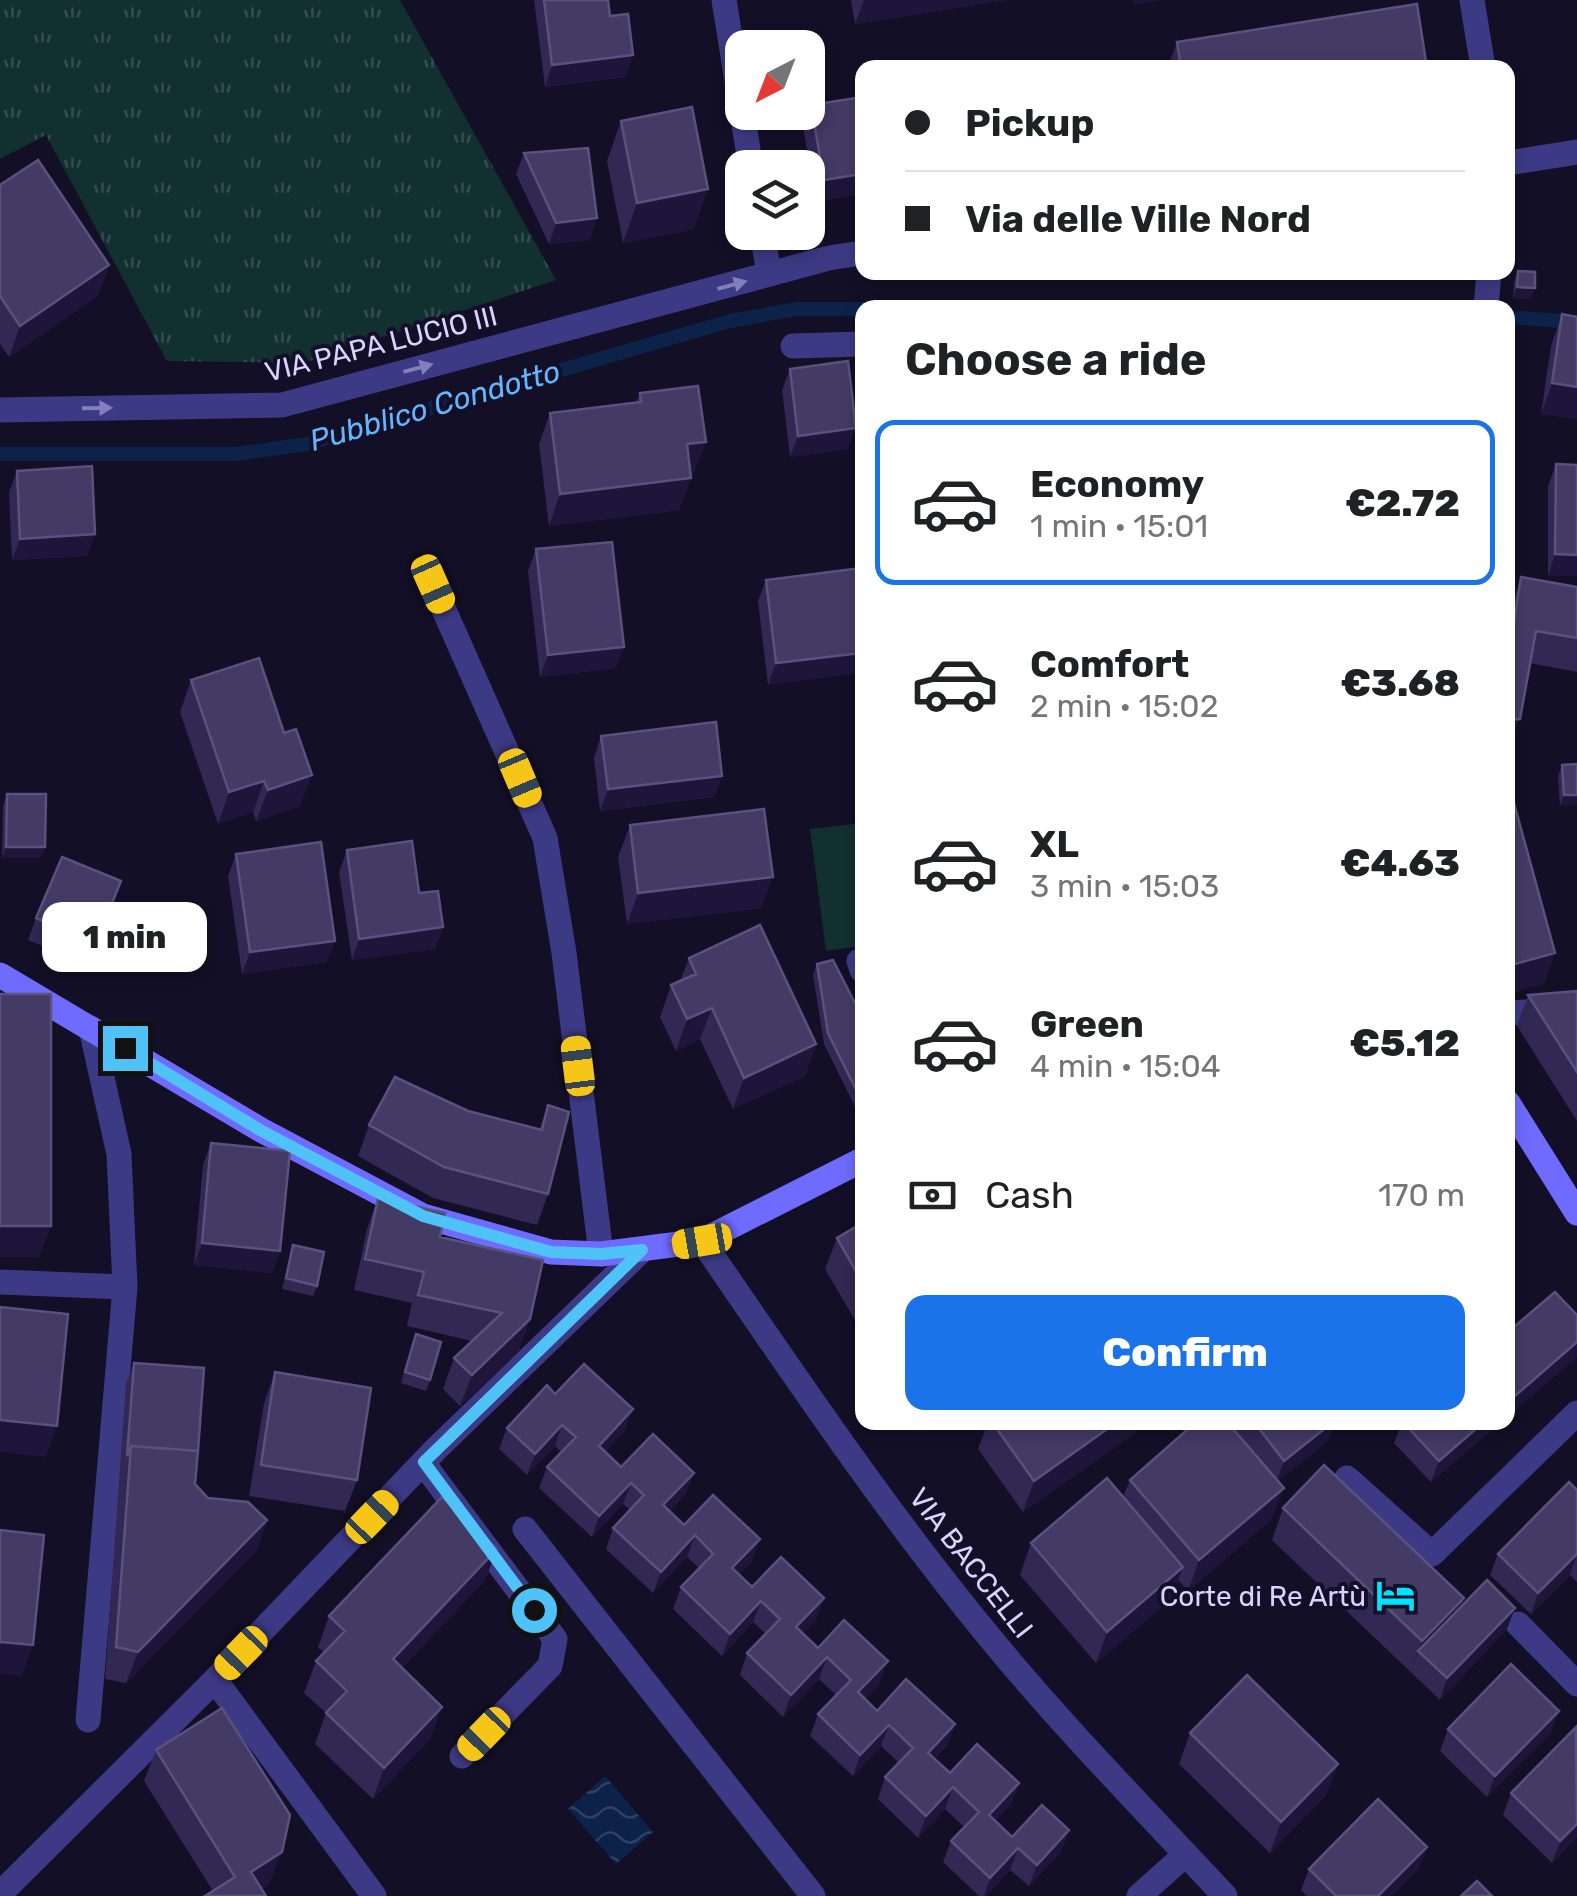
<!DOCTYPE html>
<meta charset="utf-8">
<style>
body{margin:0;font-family:Rubik,sans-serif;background:#f6f6f6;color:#202124;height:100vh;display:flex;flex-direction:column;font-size:38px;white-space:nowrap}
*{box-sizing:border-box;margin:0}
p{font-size:32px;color:#757577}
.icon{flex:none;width:55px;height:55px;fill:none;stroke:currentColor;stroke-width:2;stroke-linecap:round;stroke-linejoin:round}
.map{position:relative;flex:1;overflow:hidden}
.panel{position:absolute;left:855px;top:300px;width:660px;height:1130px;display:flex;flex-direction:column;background:#fff;border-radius:20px;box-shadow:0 5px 15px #0003}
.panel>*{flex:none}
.top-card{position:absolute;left:855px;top:60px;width:660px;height:220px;border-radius:20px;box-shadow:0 5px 15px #0003;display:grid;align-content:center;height:220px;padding:0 50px;background:#fff}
.needle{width:65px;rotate:222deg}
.fabs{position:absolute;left:725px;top:30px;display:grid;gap:20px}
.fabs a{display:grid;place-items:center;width:100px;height:100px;border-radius:20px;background:#fff;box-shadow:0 5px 15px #0003;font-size:50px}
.end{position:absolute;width:45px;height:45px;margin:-22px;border:12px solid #4fc3f7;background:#111;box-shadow:0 0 0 5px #111}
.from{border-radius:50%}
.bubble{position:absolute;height:70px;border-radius:20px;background:#fff;box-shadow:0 5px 15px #0003;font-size:32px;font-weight:800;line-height:70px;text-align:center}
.car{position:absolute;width:30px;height:60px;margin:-30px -15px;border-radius:12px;box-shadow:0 0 8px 2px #0007;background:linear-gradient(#f5c518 24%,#345 0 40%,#f5c518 0 76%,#345 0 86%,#f5c518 0)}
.top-card b{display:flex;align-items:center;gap:35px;height:95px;font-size:38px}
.top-card b+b{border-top:2px solid #e0e0e0}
.top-card i{width:25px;height:25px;background:#202124}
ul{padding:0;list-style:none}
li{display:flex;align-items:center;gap:30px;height:165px;margin:0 20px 15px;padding:0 30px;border:5px solid transparent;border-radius:20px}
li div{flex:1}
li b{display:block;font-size:38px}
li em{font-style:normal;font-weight:800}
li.selected{border-color:#1a73e8}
li>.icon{width:90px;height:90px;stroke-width:1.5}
h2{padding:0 50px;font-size:45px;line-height:120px}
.pay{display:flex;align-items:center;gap:25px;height:110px;padding:0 50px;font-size:38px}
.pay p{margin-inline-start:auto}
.action{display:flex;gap:20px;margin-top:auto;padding:20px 50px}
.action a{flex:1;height:115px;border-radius:20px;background:#1a73e8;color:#fff;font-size:40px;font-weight:800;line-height:115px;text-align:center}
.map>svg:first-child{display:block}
.grass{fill:url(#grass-tufts)}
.pitch{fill:#12302f}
.water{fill:url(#water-waves)}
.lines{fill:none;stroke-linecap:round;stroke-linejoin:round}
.stream{stroke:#0c2248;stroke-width:14}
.lane{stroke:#3d3a85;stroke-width:25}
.street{stroke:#3d3a85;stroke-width:25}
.secondary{stroke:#6f6bff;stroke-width:25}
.wall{fill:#312854}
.shaded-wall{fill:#1d163a}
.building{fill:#433a66;stroke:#5a527e;stroke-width:2.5}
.oneway{fill:#837fbc}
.route{stroke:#4fc3f7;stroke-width:12}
.labels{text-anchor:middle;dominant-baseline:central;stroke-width:8;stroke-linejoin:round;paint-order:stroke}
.street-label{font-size:28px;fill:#d9d4ff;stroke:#130f26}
.poi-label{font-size:28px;fill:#d9d4ff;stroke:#130f26;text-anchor:end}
.water-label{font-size:30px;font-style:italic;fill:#62b6ff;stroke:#130f26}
</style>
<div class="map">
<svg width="1577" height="1896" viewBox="0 0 1577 1896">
<defs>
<pattern id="grass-tufts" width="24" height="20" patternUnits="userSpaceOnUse" patternTransform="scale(2.5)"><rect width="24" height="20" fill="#12302f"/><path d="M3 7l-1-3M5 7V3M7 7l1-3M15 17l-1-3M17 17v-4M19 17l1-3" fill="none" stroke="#344d4e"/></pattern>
<pattern id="water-waves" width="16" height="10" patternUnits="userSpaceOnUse" patternTransform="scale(2.5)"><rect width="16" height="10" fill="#0c2248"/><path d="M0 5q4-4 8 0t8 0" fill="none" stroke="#2f4163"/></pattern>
</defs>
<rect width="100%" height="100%" fill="#130f26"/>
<path class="grass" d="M0,0h400l156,280 -252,83 -137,-2 -121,-226 -46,24z"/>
<path class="pitch" d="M862,823v123l-36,5 -16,-122z"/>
<path class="water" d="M605,1776l48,56 -37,32 -48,-55z"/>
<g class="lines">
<path class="stream" d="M1508,317l69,5
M0,454h236l71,-10 423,-123 66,-12h66"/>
<path class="lane" d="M793,346l69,-2
M433,585l112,253 19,115 37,301
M859,961l3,9
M0,1282l125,5
M423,1463l132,176 -5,27 -88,90
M1347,1478l85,76 145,-141
M525,1529l288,367
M1518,1624l59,60
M215,1680l159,216
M88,1720l37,-433 -6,-133 -28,-126
M0,1894l215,-214 220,-230 207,-200"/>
<path class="street" d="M724,0l27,168
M1472,0l11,68
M1508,163l69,-11
M762,232l7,42
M1486,308l3,-36
M0,410l282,-5 547,-147 33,-5
M1508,1013l69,-4
M702,1241c93,135 184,271 289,398 74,90 155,172 234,257
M1139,1896l47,-42"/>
<path class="secondary" d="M0,975l261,155 162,86 128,36 50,2 101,-13 160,-81
M1508,1103l69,110"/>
</g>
<path class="wall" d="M534,0h74l2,16 23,39 -8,22 -80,10z
M851,0h155l-151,24z
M1177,42l250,26h-257l-1,-4z
M862,97v97l-46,8 -13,-76 8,-21z
M621,121l73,108 -71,14 -16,-82z
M524,153l66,87 -41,4 -33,-70z
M0,185l109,80 -11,31 -89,61 -9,-13z
M1518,271l13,28 -18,-1 1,-16z
M1562,314l15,3v102l-36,-5 10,-68z
M790,369l58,80 -58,8 -8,-67z
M640,393l54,80 -4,1 1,4 -12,32 -130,16 -10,-82 11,-31 86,-11z
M1556,464l21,1v111h-29v-90z
M17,471l78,63 -8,22 -75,4 -3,-68z
M536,549l80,119 -76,9 -12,-106z
M862,568l-94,117 -10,-84 8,-21z
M1521,577l56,10v85l-47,-9 -21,87h-1v-130z
M191,680l109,126 -44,15 -3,-9 -35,12 -38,-112z
M601,736l121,40 -8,21 -114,14 -6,-53z
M1577,764l-17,42 -2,-30 4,-11z
M7,794l34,64h-39l1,-53z
M630,825l131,83 -134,16 -9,-67z
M347,850l72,43 24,34 -8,22 -83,11 -13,-88z
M236,854l91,108 -85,12 -14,-98z
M121,881l-33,83 -60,-24 8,-22z
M689,958l127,86 -11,32 -72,33 -33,-70 -24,12 -16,-34 11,-32 9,-4z
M817,964l45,53v104l-38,-77 -11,-69z
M1577,991v130l-60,-95 11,-31z
M548,1105v89l-11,31 -104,-27 -75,-42 11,-31 170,5z
M211,1143l69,108 -8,22 -78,-8 9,-100z
M378,1198l62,39 103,23 -24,91 -59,55 -17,-17 11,-31 18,-17 -65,-15 5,-23 -58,-13 13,-61z
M862,1223v109l-37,-63 12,-31z
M293,1245l24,41 -4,10 -31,-7z
M412,1345l18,35 -4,11 -25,-8z
M134,1363l61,121 13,14 59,22 -11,31 -130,132 -21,-4 21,-295z
M275,1372l82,108 -12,31 -96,-15 15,-93z
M555,1394l70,37 -20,21 16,15 65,27 -17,18 15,13 68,36 -13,13 13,13 72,11 -8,21 -13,14 15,15 62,35 -15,16 12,12 78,13 -8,22 -13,13 16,14 69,10 -8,21 -16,17 17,16 57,-7 -8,22 -32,34 -19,-16 -24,26h-7l-36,-34 8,-21 13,-14 -19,-18 -27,29 -40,-39 7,-22 14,-14 -18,-17 -28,30 -43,-40 8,-22 18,-19 -17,-16 -36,38 -43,-42 7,-22 19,-19 -13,-12 -31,34 -49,-47 8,-22 18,-19 -12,-11 -34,36 -47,-44 7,-21 17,-18 -7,-6 -31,33 -53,-49 8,-21 14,-15 -6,-6 -28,29 -28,-26 8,-21z
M988,1422h151l-4,11 -112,79 -45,-63z
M1229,1422h106l-8,20 -49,39 -6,38 -84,72 -10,-11 -6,18 -76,65 -76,-88 11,-32 92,-46 7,-17 119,-32z
M1402,1422h99l-70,60 -37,-39z
M1577,1490v92l-7,-7 -39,39 -41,-39 8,-21z
M1283,1508l181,90 -4,10h55l-8,21 -67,71 -168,-160z
M497,1549l-12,31 -83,88 29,70 -58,61 -58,-55 11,-31 -22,-20 12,-32 8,-8 -6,-6 11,-31z
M1559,1711l-8,21 -64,65 -47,-46 8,-22z
M1190,1733l148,31 -12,31 -56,58 -91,-89z
M156,1750l114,133 -8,6 -49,2 -69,-110z
M1511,1793l66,44 -25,26 -49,-48z
M1427,1847l-8,21 -27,28h-85l-6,-6 8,-21z"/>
<path class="shaded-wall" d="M864,0h142l-151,24z
M1133,0h30l-31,5z
M633,55l-8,22 -80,10 7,-22z
M862,174v20l-46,8 8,-22z
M708,189l-14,40 -71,14 14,-40z
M597,218l-7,22 -41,4 7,-21z
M109,265l-11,31 -89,61 11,-31z
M1517,287l18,1 -4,11 -18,-1z
M1552,383l25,4v32l-36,-5z
M856,428l-8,21 -58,8 8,-21z
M706,442l-12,31 -19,2 12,-31z
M691,478l-12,32 -130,16 11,-32z
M95,534l-8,22 -75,4 8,-21z
M1555,554l22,1v21h-29z
M624,647l-8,21 -76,9 8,-22z
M862,653v20l-94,12 8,-22z
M1520,719l-11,31h-1v-30z
M312,775l-12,31 -44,15 12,-31z
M722,776l-8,21 -114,14 8,-22z
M264,781l-11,31 -35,12 11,-32z
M1564,795h13v10l-17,1z
M6,847h39l-4,11h-39z
M773,877l-12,31 -134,16 11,-31z
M443,927l-8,22 -83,11 7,-21z
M335,941l-8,21 -85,12 8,-22z
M1555,953l-11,31 -36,10v-28z
M712,1008l-12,31 -24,12 11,-32z
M816,1044l-11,32 -72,33 11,-31z
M0,1226h51l-12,31h-39z
M202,1243l78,8 -8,22 -78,-8z
M530,1319l-11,32 -59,55 12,-31z
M1577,1342v15l-69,60v-15z
M633,1409l-8,22 -34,36 8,-21z
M0,1420l57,6 -11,31 -46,-5z
M1117,1422h22l-4,11 -112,79 11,-31z
M1333,1422h2l-8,20 -51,41 8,-22z
M1484,1422h17l-70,60 8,-21z
M562,1425l-7,21 -28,29 8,-21z
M694,1473l-8,21 -31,33 8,-22z
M631,1483l-8,21 -31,33 7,-21z
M1284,1488l-12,31 -84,72 11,-31z
M267,1520l-11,31 -130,132 12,-31z
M695,1535l-8,22 -34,36 8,-21z
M760,1539l-8,22 -27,29 7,-22z
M497,1549l-12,31 -104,110 12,-31z
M1577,1554l-7,21 -39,39 7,-21z
M1183,1567l-11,31 -76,65 11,-31z
M824,1598l-8,21 -28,30 8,-22z
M1464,1598l-12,31 -34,22 -7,22 11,-32z
M761,1601l-8,21 -31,34 8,-22z
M1515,1608l-8,21 -67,71 7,-22z
M0,1642l33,3 -11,31 -22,-2z
M827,1657l-8,22 -36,38 8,-22z
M888,1661l-8,22 -29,31 7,-22z
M442,1707l-11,31 -58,61 11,-31z
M1559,1711l-8,21 -64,65 8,-21z
M955,1724l-8,22 -27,28 8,-21z
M889,1725l-8,21 -28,30 7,-21z
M1338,1764l-12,31 -56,58 11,-31z
M1019,1783l-8,21 -30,32 8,-21z
M953,1787l-8,22 -27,29 8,-22z
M1577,1824v13l-25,26 8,-22z
M1069,1830l-8,22 -32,34 8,-21z
M1427,1847l-8,21 -27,28h-14z
M1018,1848l-8,22 -24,26h-2l6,-18z
M282,1852l-12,31 -20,13 1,-24z"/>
<path class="building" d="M544,0h64l2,16 18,-2 5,41 -81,10z
M1417,4l10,64h-246l-4,-26z
M862,97v77l-38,6 -13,-75z
M692,107l16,82 -71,14 -16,-82z
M588,148l9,70 -41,5 -32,-70z
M38,160l71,105 -89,61 -20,-30v-111z
M1518,271l17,1v16l-18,-1z
M1562,314l15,3v70l-25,-4z
M848,361l8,67 -58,8 -8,-67z
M698,386l8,56 -19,2 4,34 -131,16 -10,-81 91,-11 -1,-9z
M1556,464l21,1v90l-22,-1z
M92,466l3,68 -75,5 -3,-68z
M612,542l12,105 -76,8 -12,-106z
M862,568v85l-86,10 -10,-83z
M1521,577l56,10v51l-41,-7 -16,88 -12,1v-100l6,1z
M259,658l25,75 12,-4 16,46 -44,15 -4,-9 -35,11 -38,-112z
M716,722l6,54 -114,13 -7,-53z
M1577,764v31h-13l-2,-30z
M1508,781l47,172 -47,13z
M7,794h39l-1,53h-39z
M764,809l9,68 -135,16 -8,-68z
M412,841l7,52 19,-2 5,36 -84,12 -12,-89z
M321,842l14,99 -85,11 -14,-98z
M62,857l59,24 -25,62 -60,-25z
M760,925l56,119 -72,34 -32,-70 -25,11 -16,-34 25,-11 -7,-16z
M833,960l29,57v85l-34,-69 -11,-69z
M1577,991v81l-49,-77z
M0,994h51v232h-51z
M395,1077l73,34 74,19 6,-25 21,7 -21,82 -104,-27 -75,-42z
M211,1143l79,8 -10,100 -78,-8z
M378,1198l67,15 -5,24 103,23 -13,59 -58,56 -18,-17 48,-45 -84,-18 6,-23 -59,-13z
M862,1223v59l-25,-44z
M293,1245l31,7 -7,34 -31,-8z
M1555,1292l22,23v27l-69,60v-70z
M0,1307l68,7 -11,112 -57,-6z
M416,1334l25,8 -11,38 -25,-8z
M134,1363l70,5 -6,83 -67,-5 -4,10z
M584,1364l49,45 -34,37 22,21 32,-33 41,39 -31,32 21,20 29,-30 47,44 -28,29 20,19 29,-30 43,41 -28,29 22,21 26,-28 44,41 -30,31 19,19 29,-32 49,45 -27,29 22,20 27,-29 42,39 -30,32 23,22 30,-32 27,25 -32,35 -19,-17 -28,30 -39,-37 28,-29 -26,-25 -27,29 -41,-39 28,-29 -24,-23 -29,30 -42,-41 33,-34 -24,-23 -36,38 -44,-42 33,-34 -19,-18 -31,33 -49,-47 32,-33 -18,-19 -34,37 -48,-44 31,-33 -13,-12 -32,33 -52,-49 29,-30 -14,-12 -27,29 -28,-26 40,-43 8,9z
M275,1372l96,16 -14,92 -96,-15z
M992,1422h125l-83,59z
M1196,1422h31l57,66 -85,72 -69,-80z
M1254,1422h79l-49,39z
M1403,1422h81l-45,39z
M131,1446l67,5 -3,33 13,14 40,4 19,18 -129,132 -22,-5z
M1324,1465l140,133 -42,43 -139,-133z
M1107,1478l76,89 -76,65 -76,-89z
M1569,1482l8,8v64l-39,39 -40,-39z
M442,1497l55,52 -104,110 49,48 -58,61 -58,-55 21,-22 -31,-30 29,-30 -16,-15z
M0,1530l44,5 -11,110 -33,-3z
M1487,1580l28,28 -68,70 -29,-27z
M1511,1664l48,47 -64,65 -47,-47z
M1247,1675l91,89 -57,58 -91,-89z
M222,1708l68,107 -8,37 -31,20 15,24h-61l30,-19 -79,-127z
M1576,1727l1,97 -17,17 -49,-48z
M1378,1799l49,48 -49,49h-42l-27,-27z
M1477,1881l15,15h-31z"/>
<defs><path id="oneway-solid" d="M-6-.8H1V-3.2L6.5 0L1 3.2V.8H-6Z" transform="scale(2.5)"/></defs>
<g class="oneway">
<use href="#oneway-solid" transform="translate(732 285) rotate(-15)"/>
<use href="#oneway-solid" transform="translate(418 368) rotate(-15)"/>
<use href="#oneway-solid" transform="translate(97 408) rotate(-1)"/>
</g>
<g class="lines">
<path class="route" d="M125,1048l135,82 163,86 128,36 50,2 41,-4 -218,212 110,148"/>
</g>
<defs>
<symbol id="hotel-bare" viewBox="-9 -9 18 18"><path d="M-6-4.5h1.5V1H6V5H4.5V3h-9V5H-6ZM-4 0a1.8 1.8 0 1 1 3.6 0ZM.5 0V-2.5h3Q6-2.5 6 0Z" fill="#00e5ff" stroke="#130f26" stroke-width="2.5" paint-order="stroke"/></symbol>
</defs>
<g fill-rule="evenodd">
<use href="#hotel-bare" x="1368" y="1568" width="55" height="55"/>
</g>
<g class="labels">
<g class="street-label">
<text transform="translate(381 344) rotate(-14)">VIA PAPA LUCIO III</text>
<text transform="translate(971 1563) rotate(52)">VIA BACCELLI</text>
</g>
<g class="poi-label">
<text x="1366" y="1596">Corte di Re Artù</text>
</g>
<g class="water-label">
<text transform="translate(435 406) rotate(-16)">Pubblico Condotto</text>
</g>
</g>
</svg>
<div class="fabs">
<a><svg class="needle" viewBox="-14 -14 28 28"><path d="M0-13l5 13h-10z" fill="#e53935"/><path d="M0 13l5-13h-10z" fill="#757577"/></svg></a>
<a><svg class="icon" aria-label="layers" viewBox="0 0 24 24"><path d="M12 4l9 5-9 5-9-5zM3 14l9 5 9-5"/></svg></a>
</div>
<i class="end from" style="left:534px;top:1610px"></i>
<i class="end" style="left:125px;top:1048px"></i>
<div class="bubble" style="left:42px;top:902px;width:165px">1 min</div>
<i class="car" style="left:433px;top:584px;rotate:156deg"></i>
<i class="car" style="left:520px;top:778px;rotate:157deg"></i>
<i class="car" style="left:578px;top:1066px;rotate:353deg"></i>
<i class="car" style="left:702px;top:1241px;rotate:260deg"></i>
<i class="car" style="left:372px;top:1517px;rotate:44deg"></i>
<i class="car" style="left:241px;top:1653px;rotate:224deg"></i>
<i class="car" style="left:484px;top:1734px;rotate:224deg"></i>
<div class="top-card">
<b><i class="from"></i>Pickup</b>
<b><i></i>Via delle Ville Nord</b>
</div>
<section class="panel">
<h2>Choose a ride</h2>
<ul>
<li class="selected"><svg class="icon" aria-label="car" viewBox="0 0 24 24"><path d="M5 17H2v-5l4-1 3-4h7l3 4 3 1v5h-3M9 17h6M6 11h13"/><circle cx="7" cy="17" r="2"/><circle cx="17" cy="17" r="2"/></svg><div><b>Economy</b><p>1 min · 15:01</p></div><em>€2.72</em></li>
<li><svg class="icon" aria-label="car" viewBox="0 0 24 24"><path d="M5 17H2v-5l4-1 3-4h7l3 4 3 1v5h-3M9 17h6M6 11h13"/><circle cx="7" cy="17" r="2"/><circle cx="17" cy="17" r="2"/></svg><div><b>Comfort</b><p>2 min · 15:02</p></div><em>€3.68</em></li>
<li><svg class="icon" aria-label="car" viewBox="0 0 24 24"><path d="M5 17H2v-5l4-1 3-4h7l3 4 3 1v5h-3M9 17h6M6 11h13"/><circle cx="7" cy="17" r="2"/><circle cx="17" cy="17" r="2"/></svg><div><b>XL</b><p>3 min · 15:03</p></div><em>€4.63</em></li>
<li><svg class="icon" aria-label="car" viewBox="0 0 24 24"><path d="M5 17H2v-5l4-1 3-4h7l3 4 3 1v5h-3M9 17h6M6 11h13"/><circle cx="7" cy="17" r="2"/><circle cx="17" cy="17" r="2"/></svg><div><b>Green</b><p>4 min · 15:04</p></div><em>€5.12</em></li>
</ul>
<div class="pay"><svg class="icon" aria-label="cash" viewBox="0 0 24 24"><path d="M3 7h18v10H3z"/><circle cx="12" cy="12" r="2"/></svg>Cash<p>170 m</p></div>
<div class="action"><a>Confirm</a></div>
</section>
</div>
